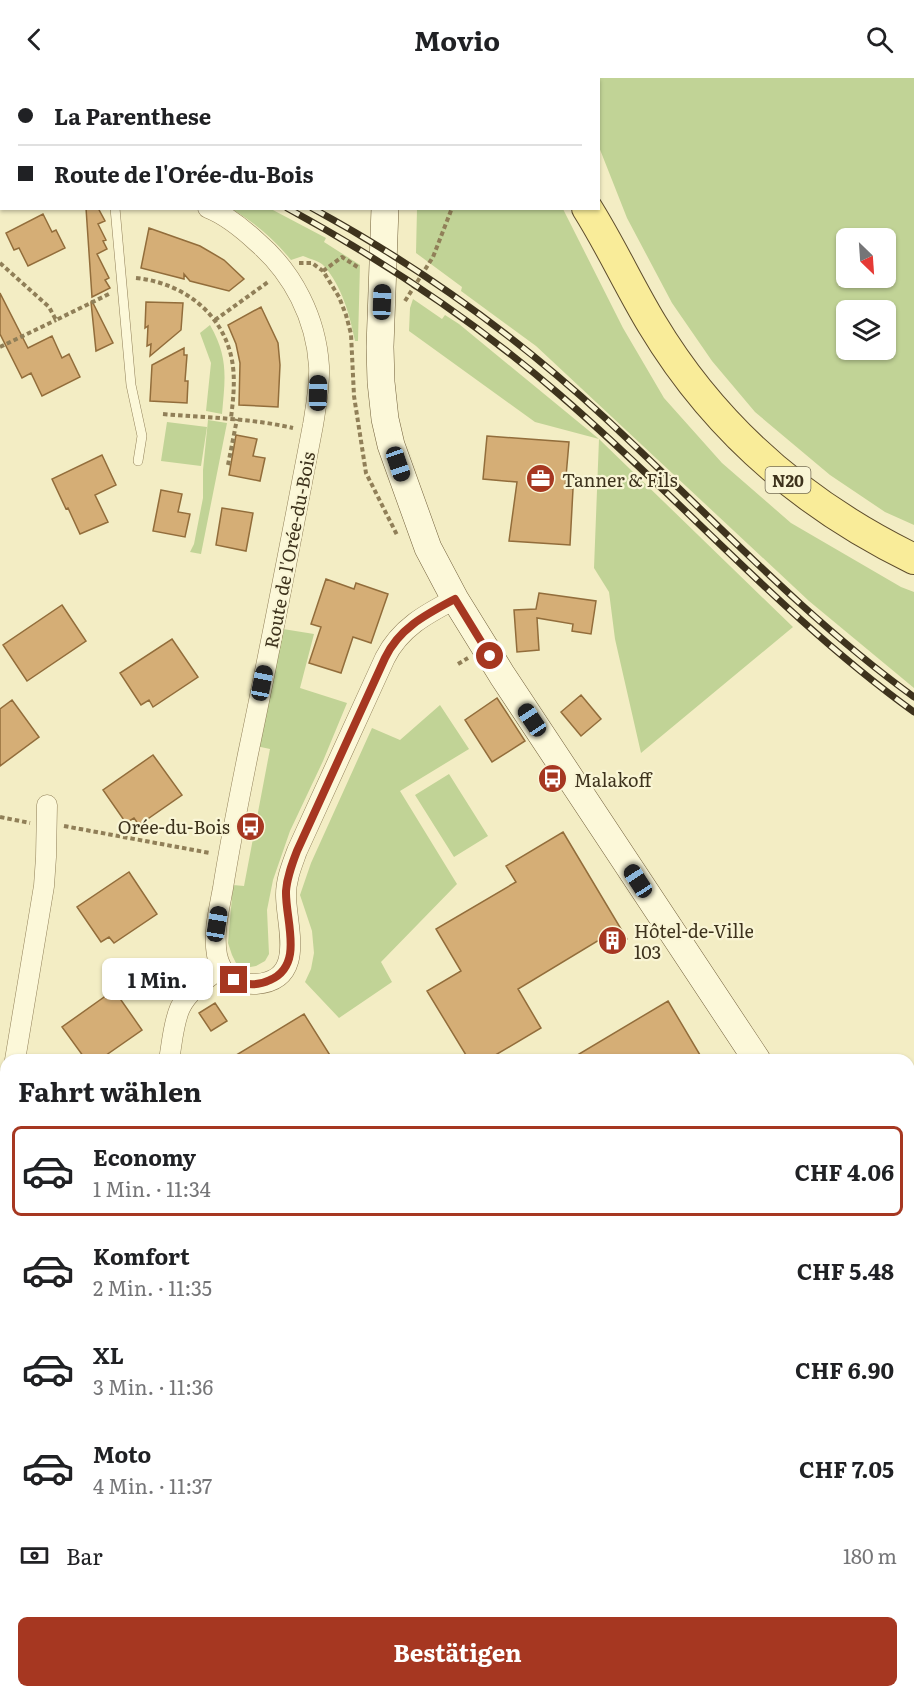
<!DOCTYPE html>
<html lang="de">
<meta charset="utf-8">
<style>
body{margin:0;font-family:Literata,serif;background:#f6f6f6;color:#202124;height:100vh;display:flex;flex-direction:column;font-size:22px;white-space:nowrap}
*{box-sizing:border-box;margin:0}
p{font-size:20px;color:#757577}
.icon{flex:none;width:33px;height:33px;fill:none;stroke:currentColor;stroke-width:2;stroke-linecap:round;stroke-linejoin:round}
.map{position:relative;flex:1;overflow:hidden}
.drawer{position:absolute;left:0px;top:976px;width:915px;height:644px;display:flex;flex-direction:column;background:#fff;border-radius:18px 18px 0 0;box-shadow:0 2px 4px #0004}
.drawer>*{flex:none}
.hud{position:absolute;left:0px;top:0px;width:600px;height:132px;box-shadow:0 2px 4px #0004;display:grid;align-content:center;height:132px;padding:0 18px;background:#fff}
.needle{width:39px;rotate:155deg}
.tools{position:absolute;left:836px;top:150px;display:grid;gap:12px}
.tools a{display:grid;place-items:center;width:60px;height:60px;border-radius:9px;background:#fff;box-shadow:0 2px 4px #0004;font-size:30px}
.end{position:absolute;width:27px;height:27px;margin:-14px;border:8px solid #a63721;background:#fff;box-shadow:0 0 0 3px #fff}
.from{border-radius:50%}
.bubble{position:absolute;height:42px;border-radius:9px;background:#fff;box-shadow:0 2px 4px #0004;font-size:20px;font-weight:700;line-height:42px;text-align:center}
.car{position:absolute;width:18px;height:36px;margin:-18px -9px;border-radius:8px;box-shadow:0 0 4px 2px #0007;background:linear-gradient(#222 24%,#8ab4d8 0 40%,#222 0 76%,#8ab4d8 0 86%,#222 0)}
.hud b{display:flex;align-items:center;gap:21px;height:57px;font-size:22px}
.hud b+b{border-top:2px solid #e0e0e0}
.hud i{width:15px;height:15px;background:#202124}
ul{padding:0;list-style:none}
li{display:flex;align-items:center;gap:18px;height:90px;margin:0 12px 9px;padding:0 6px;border:3px solid transparent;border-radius:9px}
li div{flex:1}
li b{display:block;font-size:22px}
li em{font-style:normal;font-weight:700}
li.on{border-color:#a63721}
li>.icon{width:54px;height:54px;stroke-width:1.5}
h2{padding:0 18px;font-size:27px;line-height:72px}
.pay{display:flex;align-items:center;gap:15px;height:66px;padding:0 18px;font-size:22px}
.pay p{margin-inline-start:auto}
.cta{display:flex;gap:12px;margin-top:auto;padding:12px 18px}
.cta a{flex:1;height:69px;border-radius:9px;background:#a63721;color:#fff;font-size:24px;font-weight:700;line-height:69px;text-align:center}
header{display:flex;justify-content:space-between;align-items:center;height:78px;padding:0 18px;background:#fff;font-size:27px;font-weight:700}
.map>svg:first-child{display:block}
.green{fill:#c1d396;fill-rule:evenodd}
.building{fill:#d5ae76;stroke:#926d3b;stroke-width:1.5}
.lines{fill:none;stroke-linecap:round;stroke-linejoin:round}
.service-casing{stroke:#907f58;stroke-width:10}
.minor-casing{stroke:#907f58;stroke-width:21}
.secondary-casing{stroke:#72603b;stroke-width:28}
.primary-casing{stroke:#5d4c2c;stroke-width:32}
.path{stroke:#907f58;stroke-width:4;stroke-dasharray:4.5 3;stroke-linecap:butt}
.service{stroke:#fcf8d9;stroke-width:9}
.minor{stroke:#fcf8d9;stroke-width:20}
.secondary{stroke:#fcf8d9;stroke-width:27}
.primary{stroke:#f9ec99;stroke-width:30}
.rail-casing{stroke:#3e331d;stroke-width:7}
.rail{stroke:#f9f5d5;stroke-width:4.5;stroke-dasharray:14;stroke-linecap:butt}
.route{stroke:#a63721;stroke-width:8}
.labels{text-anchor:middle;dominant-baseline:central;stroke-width:4.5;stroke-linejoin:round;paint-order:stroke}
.shield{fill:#f9f5d5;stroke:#766d54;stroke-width:1.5}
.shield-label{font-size:16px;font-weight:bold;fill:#3e331d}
.poi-label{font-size:18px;fill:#3e331d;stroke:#f9f5d5;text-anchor:start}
.street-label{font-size:18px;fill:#3e331d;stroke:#f9f5d5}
</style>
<header><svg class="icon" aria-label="back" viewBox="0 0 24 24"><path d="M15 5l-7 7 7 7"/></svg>Movio<svg class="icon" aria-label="search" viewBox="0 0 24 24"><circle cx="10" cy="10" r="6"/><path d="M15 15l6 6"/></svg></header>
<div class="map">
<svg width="914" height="1619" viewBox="0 0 914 1619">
<rect width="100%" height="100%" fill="#f3edc4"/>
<path class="green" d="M574,0h340v447l-29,-13 -55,-37 -75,-63 -43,-51 -40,-58 -45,-85 -28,-71 -1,-67 -24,-1zM846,160h39v40h-39zM846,232h39v40h-39z
M232,131h39l55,29 -2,4 36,23 -2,76h-3c-5,-25 -13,-55 -31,-75 -4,-5 -14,-7 -21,-10l-12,4c-17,-21 -36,-37 -59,-51z
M417,131h146l60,119 41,70 58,65 69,60 110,64 13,5v96l-105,-87 -273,-255 -75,-55 1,-4 -46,-34z
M413,221l29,20 3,-4 14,9 140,115 194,188 -152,126 -26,-114 -6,-47 -15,-24 5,-129 -64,-17 -126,-91 1,-23z
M210,247c19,33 15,54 12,89l-16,-3 5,-48 -11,-30z
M208,342l19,3 -26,131 -11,-2 4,-8 9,-46v-28z
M167,344l40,5 -6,39 -40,-5z
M283,551l31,5 -14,54 47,15 -24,58 -33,70 -17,49 -6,30 2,44 -4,7 -9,5 -11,2 -8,-3 -5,-10 -4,-12 5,-58 11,1 26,-137 -14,-3z
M440,627l29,44 -69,42 57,93 -76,78 11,20 -53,36 -34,-36 6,-13 3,-16 -2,-22 -12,-36 11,-32 61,-135 28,12z
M449,696l39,62 -34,21 -39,-62z
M6,1485v51l-6,4v-51z"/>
<path class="building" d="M86,130h12l7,13 -7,3 8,16 -3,1 4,8 -10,5 12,24 -4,2 5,8 -18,9z
M43,136l9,18 4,-2 9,18 -37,18 -9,-18 -5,2 -8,-17z
M149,150l51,18 24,14 20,19 -15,12 -39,-10 -6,-7v5l-43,-11z
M0,215l28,55 24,-12 10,22 7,-4 11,23 -38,19 -11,-23 -9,5 -22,-44z
M92,223l21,42 -17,8 -5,-49z
M146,224l37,1 -2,27 -31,26 1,-12 -4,2 1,-20 -3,2z
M261,229l17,36 2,22 -2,42 -39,-2 1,-42 -4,-19 -8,-19z
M184,270v7h3l-2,26h3l-1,22 -37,-2 2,-36z
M236,357l21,4 -4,17 12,2 -5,23 -31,-6z
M487,358l82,6 -4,46 8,1 -3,56 -61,-4 8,-59 -34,-3z
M102,377l14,30 -21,10 13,27 -28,12 -12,-26 -2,1 -14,-30z
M161,412l21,4 -4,18 12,2 -5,23 -32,-6z
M222,430l31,5 -7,38 -30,-6z
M326,501l28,10 2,-6 32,11 -17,49 -18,-6 -12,36 -32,-10 12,-36 -10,-3z
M539,515l57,8 -5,33 -19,-3 1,-7 -36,-6 2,32 -22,2 -3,-42 22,-1z
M62,527l24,36 -59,40 -24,-36z
M172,561l26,38 -45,30 -4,-7 -8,5 -21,-32z
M581,617l20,24 -20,17 -20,-24z
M497,620l28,43 -33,21 -27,-42z
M12,622l27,37 -39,29v-57z
M153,677l29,40 -43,30 -5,-7 -8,5 -23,-33z
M563,754l64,107 -21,12 -7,-11 -81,49 23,39 -54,32h-18l-42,-69 34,-20 -25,-42 80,-47 -10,-16z
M129,794l28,42 -43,29 -5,-6 -8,5 -24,-35z
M114,912l28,40 -43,30h-13l-24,-33z
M668,923l35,59h-134z
M215,925l12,18 -16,10 -12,-18z
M304,936l29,46h-105z"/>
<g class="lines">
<defs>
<path id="service" d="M115,130l16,177 11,51 -4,25"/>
<path id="minor" d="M0,118h2
M208,130c18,7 35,21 49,34 36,31 59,76 62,124 1,20 -3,40 -6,59 -21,110 -42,220 -65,329 -9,45 -18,89 -25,134 -4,22 -10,45 -6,67 4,20 19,30 39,29 51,-4 30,-58 30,-89 0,-16 6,-30 11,-44l88,-193c15,-30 41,-44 70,-59
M15,982l29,-174 2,-29 1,-52
M169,982c3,-16 4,-36 11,-52 8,-17 26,-29 41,-40
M0,1071l6,-35
M909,1391h5
M0,1437l6,-5
M16,1619l2,-5"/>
<path id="secondary" d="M375,0l1,2
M421,2l1,-2
M385,130l-5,139 1,35 4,37 6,26 37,103 27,51 47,76 255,385
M909,1206l5,3"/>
<path id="primary" d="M513,0l2,2
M554,0v2
M587,130c24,38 42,78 65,116 63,105 153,182 262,235"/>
</defs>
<use href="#service" class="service-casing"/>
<use href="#minor" class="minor-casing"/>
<use href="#secondary" class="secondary-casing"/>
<use href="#primary" class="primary-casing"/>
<path class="path" d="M0,185l49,44 7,13 53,-26
M299,185h13l11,8 16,26 7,18 5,19 3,62 12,77 31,62
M323,193l19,-14 17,11
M136,200c49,5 91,38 97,89 2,17 0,34 -2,51
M405,223l28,-44 19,-49
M215,242l53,-38
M0,269l56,-27
M163,336c44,4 87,4 130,14
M228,387l9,-46
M458,586l10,-6
M0,739l30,6
M64,748l146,27
M0,1216l6,1"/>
<use href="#service" class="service"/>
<use href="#minor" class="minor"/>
<use href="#secondary" class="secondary"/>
<use href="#primary" class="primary"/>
<defs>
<path id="rail" d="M0,2h2
M0,14l2,1
M287,130c97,53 189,114 273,187 120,103 225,224 354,317
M312,130c105,57 204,128 292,209 102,94 197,198 310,280
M909,1031l5,-1
M0,1558l6,-5"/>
</defs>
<use href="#rail" class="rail-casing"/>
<use href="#rail" class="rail"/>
</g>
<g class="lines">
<path class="route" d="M234,902c11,5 24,6 36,0 35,-15 15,-60 16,-89 1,-14 6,-27 11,-40l88,-193c14,-30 42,-44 70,-59l35,57"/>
</g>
<defs>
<symbol id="office-disc" viewBox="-11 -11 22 22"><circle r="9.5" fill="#a63721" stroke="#f9f5d5"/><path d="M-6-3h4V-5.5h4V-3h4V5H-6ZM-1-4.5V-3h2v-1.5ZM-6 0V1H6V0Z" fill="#fff"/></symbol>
<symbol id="bus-disc" viewBox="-11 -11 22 22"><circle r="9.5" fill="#a63721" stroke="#f9f5d5"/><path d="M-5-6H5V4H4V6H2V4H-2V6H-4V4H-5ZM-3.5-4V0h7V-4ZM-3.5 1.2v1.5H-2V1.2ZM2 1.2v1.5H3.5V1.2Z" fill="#fff"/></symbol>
<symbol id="building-disc" viewBox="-11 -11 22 22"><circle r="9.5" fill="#a63721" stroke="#f9f5d5"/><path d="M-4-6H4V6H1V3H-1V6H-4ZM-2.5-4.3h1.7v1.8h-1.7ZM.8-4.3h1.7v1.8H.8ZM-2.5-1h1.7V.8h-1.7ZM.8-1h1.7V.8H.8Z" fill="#fff"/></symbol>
</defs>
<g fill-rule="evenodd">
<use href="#office-disc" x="524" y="384" width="33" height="33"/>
<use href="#bus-disc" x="536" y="684" width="33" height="33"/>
<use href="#bus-disc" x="234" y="732" width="33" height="33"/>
<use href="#building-disc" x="596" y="846" width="33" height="33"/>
</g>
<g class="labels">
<rect class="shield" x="765.5" y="389" width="45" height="26" rx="4.5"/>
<g class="shield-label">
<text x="788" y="402">N20</text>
</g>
<g class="poi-label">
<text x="562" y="401">Tanner &amp; Fils</text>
<text x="574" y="701">Malakoff</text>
<text x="230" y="748" text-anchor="end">Orée-du-Bois</text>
<text x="634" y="852">Hôtel-de-Ville<tspan x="634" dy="21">103</tspan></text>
</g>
<g class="street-label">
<text transform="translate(289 472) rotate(-79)">Route de l'Orée-du-Bois</text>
</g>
</g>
</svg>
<div class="tools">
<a><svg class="needle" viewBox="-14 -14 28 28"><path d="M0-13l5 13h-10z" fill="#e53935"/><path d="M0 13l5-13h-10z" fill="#757577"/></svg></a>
<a><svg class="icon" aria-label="layers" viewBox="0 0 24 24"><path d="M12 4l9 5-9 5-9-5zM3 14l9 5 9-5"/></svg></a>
</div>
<i class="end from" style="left:490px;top:578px"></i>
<i class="end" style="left:234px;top:902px"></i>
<div class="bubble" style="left:102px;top:880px;width:111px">1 Min.</div>
<i class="car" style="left:382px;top:224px;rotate:2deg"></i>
<i class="car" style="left:318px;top:315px;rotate:1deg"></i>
<i class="car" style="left:398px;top:386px;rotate:161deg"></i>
<i class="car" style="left:262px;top:605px;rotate:11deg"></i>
<i class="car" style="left:532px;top:642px;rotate:326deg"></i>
<i class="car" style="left:638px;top:803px;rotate:327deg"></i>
<i class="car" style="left:217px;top:846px;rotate:9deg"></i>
<div class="hud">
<b><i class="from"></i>La Parenthese</b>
<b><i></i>Route de l'Orée-du-Bois</b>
</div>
<section class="drawer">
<h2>Fahrt wählen</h2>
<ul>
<li class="on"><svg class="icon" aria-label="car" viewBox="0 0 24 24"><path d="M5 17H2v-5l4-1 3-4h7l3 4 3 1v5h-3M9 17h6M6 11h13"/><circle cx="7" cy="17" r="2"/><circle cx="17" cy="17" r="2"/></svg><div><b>Economy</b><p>1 Min. · 11:34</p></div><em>CHF 4.06</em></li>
<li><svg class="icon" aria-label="car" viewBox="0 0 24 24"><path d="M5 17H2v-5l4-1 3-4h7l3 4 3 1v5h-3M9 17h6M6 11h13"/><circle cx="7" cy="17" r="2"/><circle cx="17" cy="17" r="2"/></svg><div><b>Komfort</b><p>2 Min. · 11:35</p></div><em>CHF 5.48</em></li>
<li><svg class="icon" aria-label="car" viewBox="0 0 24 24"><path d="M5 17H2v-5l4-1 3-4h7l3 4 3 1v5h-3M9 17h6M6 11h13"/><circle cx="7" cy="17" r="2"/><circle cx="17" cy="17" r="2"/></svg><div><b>XL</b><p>3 Min. · 11:36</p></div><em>CHF 6.90</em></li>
<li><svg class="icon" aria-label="car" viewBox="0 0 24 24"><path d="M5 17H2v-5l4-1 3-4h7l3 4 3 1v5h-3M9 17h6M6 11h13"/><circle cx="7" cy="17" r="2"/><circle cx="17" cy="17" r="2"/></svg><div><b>Moto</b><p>4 Min. · 11:37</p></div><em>CHF 7.05</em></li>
</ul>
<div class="pay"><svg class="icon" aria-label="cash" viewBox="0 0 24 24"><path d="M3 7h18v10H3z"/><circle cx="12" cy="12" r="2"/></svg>Bar<p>180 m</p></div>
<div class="cta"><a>Bestätigen</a></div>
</section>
</div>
